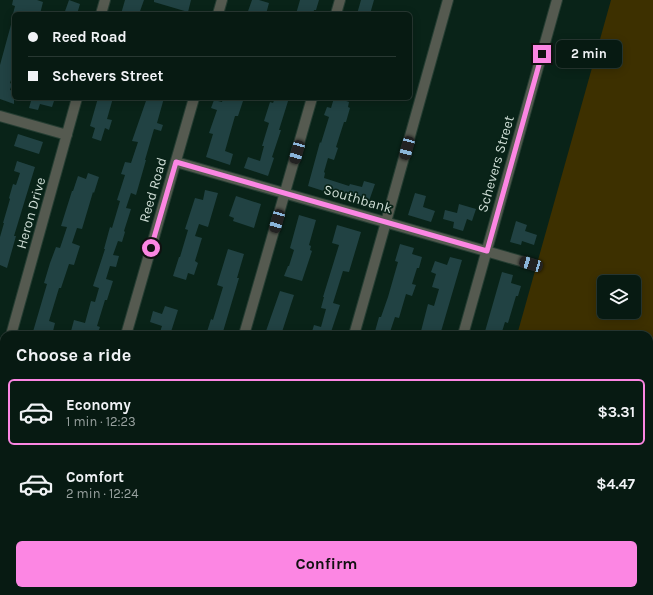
<!DOCTYPE html>
<meta charset="utf-8">
<style>
body{margin:0;font-family:Karla,sans-serif;background:#152720;color:#f1f3f6;height:100vh;display:flex;flex-direction:column;font-size:15px;white-space:nowrap}
*{box-sizing:border-box;margin:0}
p{font-size:13px;color:#98a19f}
.icon{flex:none;width:22px;height:22px;fill:none;stroke:currentColor;stroke-width:2;stroke-linecap:round;stroke-linejoin:round}
.map{position:relative;flex:1;overflow:hidden}
.drawer{position:absolute;left:0px;top:331px;width:653px;height:264px;display:flex;flex-direction:column;background:#071a12;border-radius:12px 12px 0 0;box-shadow:0 2px 10px #0003,0 0 0 1px #283832}
.drawer>*{flex:none}
.banner{position:absolute;left:12px;top:12px;width:400px;height:88px;border-radius:6px;box-shadow:0 2px 10px #0003,0 0 0 1px #283832;display:grid;align-content:center;height:88px;padding:0 16px;background:#071a12}
.buttons{position:absolute;left:597px;top:275px;display:grid;gap:8px}
.buttons a{display:grid;place-items:center;width:44px;height:44px;border-radius:6px;background:#071a12;box-shadow:0 2px 10px #0003,0 0 0 1px #283832;font-size:20px}
.end{position:absolute;width:18px;height:18px;margin:-9px;border:5px solid #fc86e3;background:#111;box-shadow:0 0 0 2px #111}
.from{border-radius:50%}
.bubble{position:absolute;height:28px;border-radius:6px;background:#071a12;box-shadow:0 2px 10px #0003,0 0 0 1px #283832;font-size:13px;font-weight:700;line-height:28px;text-align:center}
.car{position:absolute;width:12px;height:24px;margin:-12px -6px;border-radius:5px;box-shadow:0 0 3px 1px #0007;background:linear-gradient(#222 24%,#8ab4d8 0 40%,#222 0 76%,#8ab4d8 0 86%,#222 0)}
.banner b{display:flex;align-items:center;gap:14px;height:38px;font-size:15px}
.banner b+b{border-top:1px solid #283832}
.banner i{width:10px;height:10px;background:#f1f3f6}
ul{padding:0;list-style:none}
li{display:flex;align-items:center;gap:12px;height:66px;margin:0 8px 6px;padding:0 8px;border:2px solid transparent;border-radius:6px}
li div{flex:1}
li b{display:block;font-size:15px}
li em{font-style:normal;font-weight:700}
li.on{border-color:#fc86e3}
li>.icon{width:36px;height:36px;stroke-width:1.5}
h2{padding:0 16px;font-size:18px;line-height:48px}
.primary-button{display:flex;gap:8px;margin-top:auto;padding:8px 16px}
.primary-button a{flex:1;height:46px;border-radius:6px;background:#fc86e3;color:#111;font-size:16px;font-weight:700;line-height:46px;text-align:center}
.map>svg:first-child{display:block}
.built{fill:#082c1e}
.green{fill:#3d3000;fill-rule:evenodd}
.building{fill:#214243}
.lines{fill:none;stroke-linecap:round;stroke-linejoin:round}
.minor-tunnel{stroke:#273f34;stroke-width:10;stroke-dasharray:10 5;stroke-linecap:butt}
.minor-casing{stroke:#253d32;stroke-width:12}
.minor{stroke:#555a50;stroke-width:10}
.route{stroke:#fc86e3;stroke-width:5}
.labels{text-anchor:middle;dominant-baseline:central;stroke-width:3.5;stroke-linejoin:round;paint-order:stroke}
.street-label{font-size:14px;fill:#ceddd5;stroke:#092318}
</style>
<div class="map">
<svg width="653" height="595" viewBox="0 0 653 595">
<rect width="100%" height="100%" fill="#092318"/>
<path class="built" d="M0,538l4,1v52h268l13,4h-285z"/>
<path class="green" d="M611,0h42v595h-210l2,-4h204v-256h-132zM604,282h30v30h-30z
M0,469l4,2v68l-4,-1z"/>
<path class="building" d="M13,0h24l6,2 -3,12h-27l2,-8 -3,-1z
M69,0l11,4 -3,10h-13z
M125,0h19l-5,14h-18z
M154,0h37l-3,12 -34,-10z
M252,0h7l10,3 -3,11h-19z
M300,0h19l-3,10h-2l-1,4h-17z
M361,0h13l-4,14h-13z
M12,21h2v50l-4,12 2,1 -2,6 4,1v13l-14,-5v-34z
M28,98h27l-3,9 -12,-3 -2,6 -9,-2 2,-7 -4,-1z
M98,98h15l-6,21 5,1 -3,10 -4,-2 -4,13 -9,-3 3,-10 -5,-2z
M147,98h17l-7,25 6,2 -2,6 -7,-2 -9,31h1l-10,35 -5,-2 -5,15 5,1 -7,22 1,1 -3,10 -4,-1 -5,14 6,1 -3,11 -6,-1 -4,13 7,2 -6,19h-2l-8,26 3,1 -3,8h-27l4,-15 11,3 6,-22 4,1 4,-14 -6,-2 12,-37h-1l6,-22 2,1 8,-27 -3,-1 8,-25 -4,-1 4,-12 6,1 7,-21 -6,-1z
M223,98h21l-6,18h-3l-10,35 8,3 -3,11 -24,-8 7,-23 -4,-1 8,-23 -6,-2 3,-8 8,2z
M275,98h14l-10,32h2l-9,27 2,1 -6,18 -24,-8 4,-11 12,4 4,-15h-2l7,-23 -5,-2 6,-19 3,1z
M334,98h4l11,4 -1,5 2,1 -4,14h-2l-8,25 2,1 -4,12 -6,-2 -4,14 1,1 -1,5 25,8 1,-2 12,3 2,-6 11,3 -6,17 -32,-10 -1,4 -28,-9 12,-44 1,1 8,-26 -5,-2 3,-8 4,1z
M18,134l25,8 -4,12 -25,-8z
M17,161l18,6 -21,69h2l-9,32 -7,-3v-28l4,-14h-1l7,-24 -1,-1 4,-14 3,1 4,-12 -6,-2z
M88,173l11,4 -5,16 -1,-1 -11,37 -5,-1 -5,15 8,3 -6,19 -5,-1 -8,24h-2l-10,33 6,2 -3,12h-20l15,-51 -3,-1 6,-20 6,-16 4,1 7,-21 -6,-1 11,-35h1l5,-15 8,3z
M205,190l13,3 -10,34 -9,-3 -4,12 7,2 -7,23 3,2 -4,12 -6,-2 -2,7 -13,-4 6,-19h1l8,-27 -3,-1 10,-31 8,2z
M415,193l11,3 -3,11 12,4 -4,11 -23,-7z
M236,196l25,8 -7,24 -21,-7 1,-3 -5,-2z
M459,204l17,5 -4,12 -5,-2 -4,12 -10,-3 1,-6 -11,-3 2,-9 12,3z
M299,215l17,5 -7,25 2,1 -1,4 2,1 -10,30 -18,-5 4,-10h1l5,-16 -4,-2z
M516,221l11,4 -2,6 12,4 -3,10 -12,-4 -1,4 -11,-3z
M337,225l24,7 -12,40 -6,-1 -10,32 7,2 -10,30h-19l3,-10 7,2 5,-18 -5,-1 3,-11h-1l16,-52 -7,-2z
M400,244l14,4 -2,6 10,3 -3,11h-2l-5,16 4,1 -4,11 -6,-2 -7,24 -4,-1 -6,18h-15l5,-18h2l7,-20 10,-35 -3,-1z
M228,249l16,5 -7,24h2l-17,57h-16l5,-16 2,1 10,-33 -6,-2z
M450,257l12,3 -22,75h-20l8,-31 6,2 5,-17 -7,-2 4,-13 -5,-2 4,-11 12,4z
M502,272l11,3 -2,8 10,3 -3,10h-2l-8,27 -3,-1 -4,13h-17z
M280,291l14,4 -13,40h-3l-12,-4z
M165,306l13,4 -8,25h-11l3,-9 -12,-4 3,-11 9,3z"/>
<g class="lines">
<path class="minor-tunnel" d="M66,595l1,-4"/>
<defs>
<path id="minor" d="M101,14l4,-14
M218,14l4,-14
M336,14l4,-14
M0,116l67,19
M176,162l355,102
M11,335l66,-237
M126,335l68,-237
M244,335l68,-237
M354,335l32,-113 62,-222
M463,335l94,-335
M0,373l4,-14
M0,402l4,4
M86,591l8,2 1,2
M28,595l1,-4
M42,595l1,-4
M281,595l1,-4
M390,595l1,-4"/>
</defs>
<use href="#minor" class="minor-casing"/>
<use href="#minor" class="minor"/>
</g>
<g class="lines">
<path class="route" d="M151,248l25,-86 311,89 55,-197"/>
</g>
<g class="labels">
<g class="street-label">
<text transform="translate(496 164) rotate(-74)">Schevers Street</text>
<text transform="translate(153 190) rotate(-74)">Reed Road</text>
<text transform="translate(358 199) rotate(16)">Southbank</text>
<text transform="translate(31 213) rotate(-74)">Heron Drive</text>
</g>
</g>
</svg>
<div class="buttons">
<a><svg class="icon" aria-label="layers" viewBox="0 0 24 24"><path d="M12 4l9 5-9 5-9-5zM3 14l9 5 9-5"/></svg></a>
</div>
<i class="end from" style="left:151px;top:248px"></i>
<i class="end" style="left:542px;top:54px"></i>
<div class="bubble" style="left:556px;top:40px;width:66px">2 min</div>
<i class="car" style="left:407px;top:148px;rotate:195deg"></i>
<i class="car" style="left:297px;top:152px;rotate:196deg"></i>
<i class="car" style="left:277px;top:221px;rotate:196deg"></i>
<i class="car" style="left:531px;top:264px;rotate:286deg"></i>
<div class="banner">
<b><i class="from"></i>Reed Road</b>
<b><i></i>Schevers Street</b>
</div>
<section class="drawer">
<h2>Choose a ride</h2>
<ul>
<li class="on"><svg class="icon" aria-label="car" viewBox="0 0 24 24"><path d="M5 17H2v-5l4-1 3-4h7l3 4 3 1v5h-3M9 17h6M6 11h13"/><circle cx="7" cy="17" r="2"/><circle cx="17" cy="17" r="2"/></svg><div><b>Economy</b><p>1 min · 12:23</p></div><em>$3.31</em></li>
<li><svg class="icon" aria-label="car" viewBox="0 0 24 24"><path d="M5 17H2v-5l4-1 3-4h7l3 4 3 1v5h-3M9 17h6M6 11h13"/><circle cx="7" cy="17" r="2"/><circle cx="17" cy="17" r="2"/></svg><div><b>Comfort</b><p>2 min · 12:24</p></div><em>$4.47</em></li>
</ul>
<div class="primary-button"><a>Confirm</a></div>
</section>
</div>
